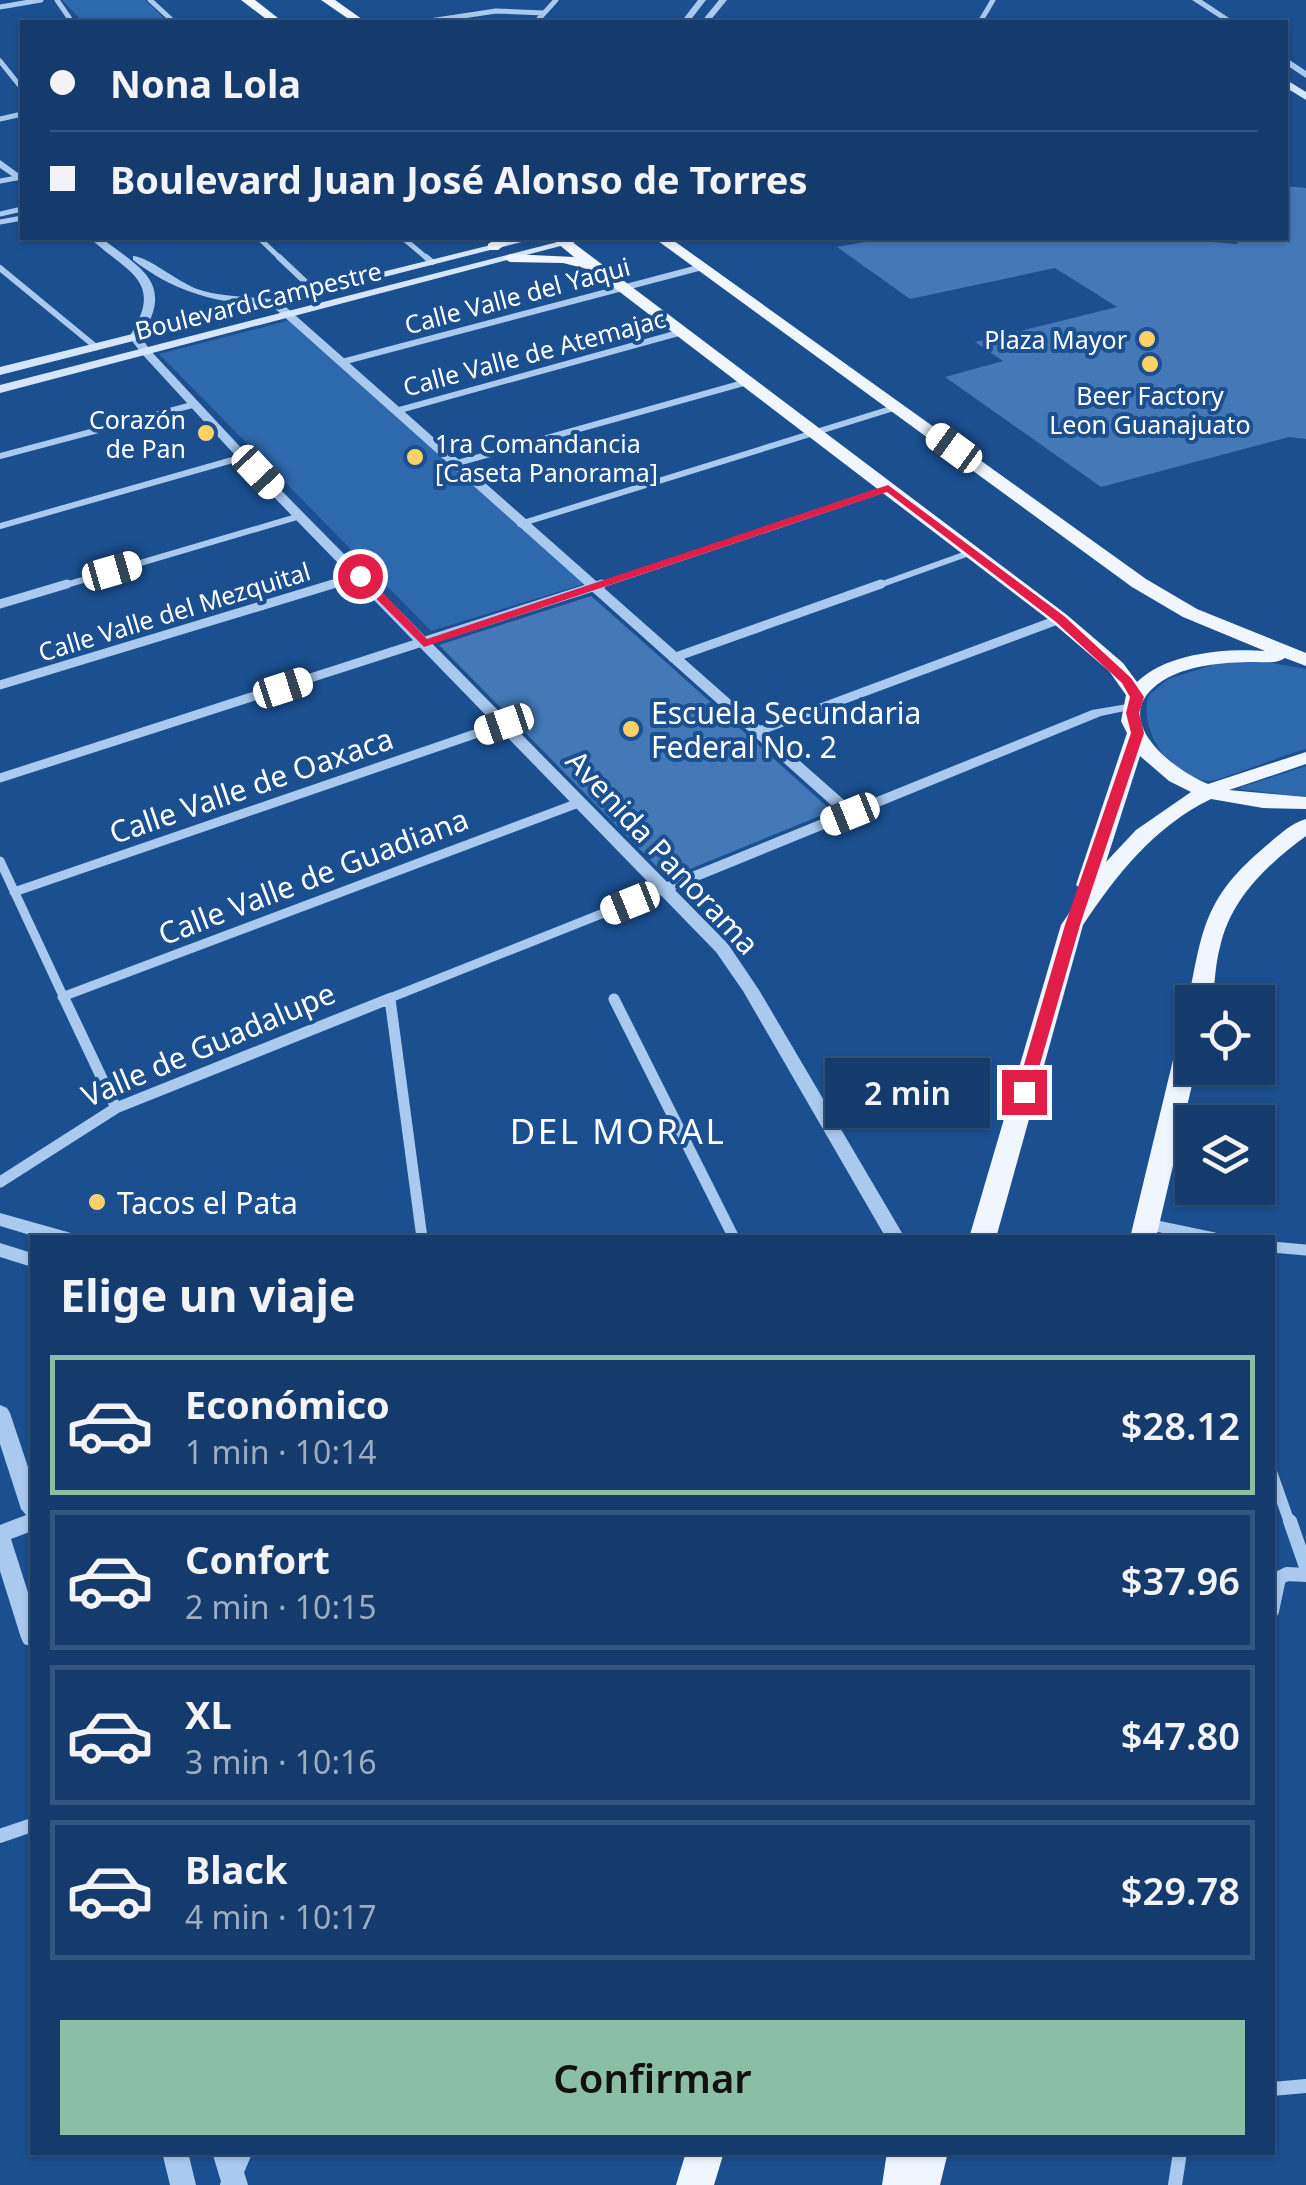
<!DOCTYPE html>
<html lang="es">
<meta charset="utf-8">
<style>
body{margin:0;font-family:"Noto Sans",sans-serif;background:#214673;color:#f1f3f6;height:100vh;display:flex;flex-direction:column;font-size:38px;white-space:nowrap}
*{box-sizing:border-box;margin:0}
p{font-size:32px;color:#9dadc1}
.icon{flex:none;width:55px;height:55px;fill:none;stroke:currentColor;stroke-width:2;stroke-linecap:round;stroke-linejoin:round}
.map{position:relative;flex:1;overflow:hidden}
.side{position:absolute;left:30px;top:1235px;width:1245px;height:920px;display:flex;flex-direction:column;background:#143b6b;border-radius:0px;box-shadow:0 2px 8px #0004,0 0 0 2px #33557e}
.side>*{flex:none}
.banner{position:absolute;left:20px;top:20px;width:1268px;height:220px;border-radius:0px;box-shadow:0 2px 8px #0004,0 0 0 2px #33557e;display:grid;align-content:center;height:220px;padding:0 30px;background:#143b6b}
.fabs{position:absolute;left:1175px;top:985px;display:grid;gap:20px}
.fabs a{display:grid;place-items:center;width:100px;height:100px;border-radius:0px;background:#143b6b;box-shadow:0 2px 8px #0004,0 0 0 2px #33557e;font-size:50px}
.end{position:absolute;width:45px;height:45px;margin:-22px;border:12px solid #e11d48;background:#fff;box-shadow:0 0 0 5px #fff}
.from{border-radius:50%}
.bubble{position:absolute;height:70px;border-radius:0px;background:#143b6b;box-shadow:0 2px 8px #0004,0 0 0 2px #33557e;font-size:32px;font-weight:600;line-height:70px;text-align:center}
.car{position:absolute;width:30px;height:60px;margin:-30px -15px;border-radius:12px;box-shadow:0 0 8px 2px #0007;background:linear-gradient(#fff 24%,#345 0 40%,#fff 0 76%,#345 0 86%,#fff 0)}
.banner b{display:flex;align-items:center;gap:35px;height:95px;font-size:38px}
.banner b+b{border-top:2px solid #33557e}
.banner i{width:25px;height:25px;background:#f1f3f6}
ul{padding:0;list-style:none}
li{display:flex;align-items:center;gap:30px;height:140px;margin:0 20px 15px;padding:0 10px;border:5px solid #33557e;border-radius:0px}
li div{flex:1}
li b{display:block;font-size:38px}
li em{font-style:normal;font-weight:600}
li.current{border-color:#8abfa5}
li>.icon{width:90px;height:90px;stroke-width:1.5}
h2{padding:0 30px;font-size:45px;line-height:120px}
.action{display:flex;gap:20px;margin-top:auto;padding:20px 30px}
.action a{flex:1;height:115px;border-radius:0px;background:#8abfa5;color:#111;font-size:40px;font-weight:600;line-height:115px;text-align:center}
.map>svg:first-child{display:block}
.green{fill:#2e69ad}
.building{fill:#4478b7}
.lines{fill:none;stroke-linecap:round;stroke-linejoin:round}
.minor-far4{stroke:#a9c9ee;stroke-width:5}
.minor-far3{stroke:#a9c9ee;stroke-width:6}
.minor-far2{stroke:#a9c9ee;stroke-width:9}
.minor-far1{stroke:#a9c9ee;stroke-width:11}
.minor{stroke:#a9c9ee;stroke-width:14}
.tertiary{fill:#a9c9ee;fill-rule:evenodd}
.secondary{fill:#d6e6fa;fill-rule:evenodd}
.primary{fill:#f0f6ff;fill-rule:evenodd}
.route{fill:#e11d48}
.poi-dot{fill:#ffd166;stroke:#1b4f8f;stroke-width:4}
.labels{text-anchor:middle;dominant-baseline:central;stroke-width:8;stroke-linejoin:round;paint-order:stroke}
.far-street-label{font-size:25px;fill:#fff;stroke:#1b4f8f}
.far-poi-label{font-size:25px;fill:#fff;stroke:#1b4f8f;text-anchor:end}
.poi-label{font-size:30px;fill:#fff;stroke:#1b4f8f;text-anchor:start}
.street-label{font-size:30px;fill:#fff;stroke:#1b4f8f}
.quarter-label{font-size:35px;letter-spacing:2.5px;fill:#fff;stroke:#1b4f8f}
</style>
<div class="map">
<svg width="1306" height="2185" viewBox="0 0 1306 2185">
<rect width="100%" height="100%" fill="#1b4f8f"/>
<path class="green" d="M62,0h83l23,22h-85z
M291,320l293,264 -153,47 -272,-277z
M1222,662h43l41,7v80c-17,4 -90,33 -97,32 -38,-1 -72,-52 -60,-86l19,-16z
M1306,766v31l-68,-8 3,-2z"/>
<path class="building" d="M1285,186l21,2v251l-17,-2 -188,50 -156,-110 58,-16 -28,-19 142,-35 -62,-39 -145,31 -73,-52 49,-9h279l72,6 1,-6h47z
M591,596l77,68 164,147 -164,67 -229,-233z"/>
<g class="lines">
<path class="minor-far4" d="M57,0l15,22
M150,0l24,22
M0,7l41,-7
M423,22l73,-11 48,2
M536,22l20,-22
M980,22l13,-22
M0,61l20,25
M0,119l22,-5
M0,181l22,-4
M0,214l22,-5
M0,222l22,-4
M259,238l23,22
M403,238l26,22"/>
<path class="minor-far3" d="M279,257l37,35
M426,257l6,5
M0,268l96,79
M342,362l360,-95
M396,411l286,-79
M0,456l196,-52
M454,464l293,-82
M520,524l377,-117
M0,526l243,-69
M59,587l241,-71
M325,587l35,-11
M595,587l294,-99
M874,587l98,-35"/>
<path class="minor-far2" d="M0,604l67,-20
M673,658l208,-74
M0,685l333,-101
M756,732l304,-113
M0,778l602,-194
M0,861l65,139
M14,892l490,-168
M62,997l519,-195
M385,1000l279,-111"/>
<path class="minor-far1" d="M64,998l52,110
M390,999l32,239
M614,999l120,239
M0,1182l116,-74 275,-110
M1147,1224l67,14
M1272,1247l34,3
M1272,1473l18,51"/>
<path class="minor" d="M1290,1521l16,46
M1272,1611l7,-33 8,-4 19,1
M0,1836l32,-11
M1272,2089l34,-3
M227,2185l6,-4 12,-29
M1175,2185l5,-33"/>
<path class="tertiary" d="M698,0h8l-17,22h-8z
M719,0h8l-18,22h-8z
M1192,0h10l33,22h-9z
M1285,57l21,14v7l-21,-14z
M0,160l22,16v7l-22,-15z
M90,238h11c41,31 74,45 40,99l9,13 125,134 392,398 172,-70 -568,-507c-53,-1 -95,-12 -138,-45v-4c14,0 45,26 64,33 27,9 54,7 81,11l574,507 240,-97 47,-8v6l-38,8 -426,174 53,54 31,46 146,248h-19l-143,-247 -27,-39 -449,-462 -125,-136 -13,-17c37,-57 -2,-64 -39,-99z
M0,1213l71,20 2,5h-33l-40,-12z
M0,1243l32,10v14l-32,-10z
M0,1405l7,3 3,5 22,66v52l-21,8 21,66v42l-8,-3 -3,-6 -21,-67v-46l26,-10 -5,-6 -21,-65z
M162,2152h26l8,33h-26z
M212,2152h26l10,33h-26z"/>
<path class="secondary" d="M1285,79l21,13v8l-21,-13z
M519,238h18l-537,137v-8z
M573,238h18l-591,155v-8z"/>
<path class="primary" d="M241,0h14l28,22h-13z
M321,0h14l31,22h-13z
M498,238h16l-16,12h-10v-6z
M551,238h16l500,377 56,48 14,19c30,-29 88,-34 128,-31l-82,-34 -51,-30 -478,-349h16l476,341 51,30 109,44v13l-21,-8c-9,6 -18,4 -29,4 -33,0 -79,3 -104,27 -38,36 24,82 56,95l98,-32v12l-77,26 77,7v12l-43,-1 -52,-9c-56,27 -94,75 -128,126l-87,313h-27l92,-313 23,-34 -8,-6 51,-152 -6,-12 5,-26 -17,-24 -56,-48 -462,-353 -28,-7 -53,-1 -7,-4 7,-4 64,3zM1140,756l29,25 22,11 -55,38 -30,32z
M1306,819v17c-39,29 -75,62 -86,111 -5,18 -5,37 -8,55h-20v5l-4,-5c15,-75 16,-104 79,-157 11,-9 24,-22 39,-26z
M1192,1023v45h4l-40,170h-26l50,-207z
M686,2152h38l-10,33h-38z
M887,2152h61l-8,33h-58z"/>
</g>
<path class="route" d="M888,485l176,131 67,62 13,19 -5,16 5,20 -64,192 -48,167 -8,5 -8,-5 49,-167 66,-192 -5,-20 4,-16 -8,-14 -66,-61 -169,-130 -463,155 -70,-71 10,-3 63,66z"/>
<g class="poi-dot">
<circle cx="1147" cy="339" r="10"/>
<circle cx="1150" cy="364" r="10"/>
<circle cx="206" cy="433" r="10"/>
<circle cx="415" cy="457" r="10"/>
<circle cx="631" cy="729" r="10"/>
<circle cx="97" cy="1202" r="10"/>
</g>
<g class="labels">
<g class="far-street-label">
<text transform="translate(517 295) rotate(-15)">Calle Valle del Yaqui</text>
<text transform="translate(258 300) rotate(-14)">Boulevard Campestre</text>
<text transform="translate(534 352) rotate(-15)">Calle Valle de Atemajac</text>
<text transform="translate(174 611) rotate(-17)">Calle Valle del Mezquital</text>
</g>
<g class="far-poi-label">
<text x="1127" y="339">Plaza Mayor</text>
<text x="1150" y="395" text-anchor="middle">Beer Factory<tspan x="1150" dy="29">Leon Guanajuato</tspan></text>
<text x="186" y="419">Corazón<tspan x="186" dy="29">de Pan</tspan></text>
<text x="435" y="443" text-anchor="start">1ra Comandancia<tspan x="435" dy="29">[Caseta Panorama]</tspan></text>
</g>
<g class="poi-label">
<text x="651" y="712">Escuela Secundaria<tspan x="651" dy="34">Federal No. 2</tspan></text>
<text x="117" y="1202">Tacos el Pata</text>
</g>
<g class="street-label">
<text transform="translate(251 785) rotate(-19)">Calle Valle de Oaxaca</text>
<text transform="translate(663 852) rotate(47)">Avenida Panorama</text>
<text transform="translate(313 876) rotate(-21)">Calle Valle de Guadiana</text>
<text transform="translate(208 1044) rotate(-23)">Valle de Guadalupe</text>
</g>
<g class="quarter-label">
<text x="618" y="1130">DEL MORAL</text>
</g>
</g>
</svg>
<div class="fabs">
<a><svg class="icon" aria-label="locate" viewBox="0 0 24 24"><circle cx="12" cy="12" r="6"/><path d="M12 2v4M12 18v4M2 12h4M18 12h4"/></svg></a>
<a><svg class="icon" aria-label="layers" viewBox="0 0 24 24"><path d="M12 4l9 5-9 5-9-5zM3 14l9 5 9-5"/></svg></a>
</div>
<i class="end from" style="left:360px;top:576px"></i>
<i class="end" style="left:1024px;top:1092px"></i>
<div class="bubble" style="left:825px;top:1058px;width:165px">2 min</div>
<i class="car" style="left:954px;top:448px;rotate:306deg"></i>
<i class="car" style="left:258px;top:472px;rotate:137deg"></i>
<i class="car" style="left:112px;top:571px;rotate:74deg"></i>
<i class="car" style="left:283px;top:688px;rotate:72deg"></i>
<i class="car" style="left:504px;top:724px;rotate:251deg"></i>
<i class="car" style="left:850px;top:814px;rotate:248deg"></i>
<i class="car" style="left:630px;top:903px;rotate:248deg"></i>
<div class="banner">
<b><i class="from"></i>Nona Lola</b>
<b><i></i>Boulevard Juan José Alonso de Torres</b>
</div>
<section class="side">
<h2>Elige un viaje</h2>
<ul>
<li class="current"><svg class="icon" aria-label="car" viewBox="0 0 24 24"><path d="M5 17H2v-5l4-1 3-4h7l3 4 3 1v5h-3M9 17h6M6 11h13"/><circle cx="7" cy="17" r="2"/><circle cx="17" cy="17" r="2"/></svg><div><b>Económico</b><p>1 min · 10:14</p></div><em>$28.12</em></li>
<li><svg class="icon" aria-label="car" viewBox="0 0 24 24"><path d="M5 17H2v-5l4-1 3-4h7l3 4 3 1v5h-3M9 17h6M6 11h13"/><circle cx="7" cy="17" r="2"/><circle cx="17" cy="17" r="2"/></svg><div><b>Confort</b><p>2 min · 10:15</p></div><em>$37.96</em></li>
<li><svg class="icon" aria-label="car" viewBox="0 0 24 24"><path d="M5 17H2v-5l4-1 3-4h7l3 4 3 1v5h-3M9 17h6M6 11h13"/><circle cx="7" cy="17" r="2"/><circle cx="17" cy="17" r="2"/></svg><div><b>XL</b><p>3 min · 10:16</p></div><em>$47.80</em></li>
<li><svg class="icon" aria-label="car" viewBox="0 0 24 24"><path d="M5 17H2v-5l4-1 3-4h7l3 4 3 1v5h-3M9 17h6M6 11h13"/><circle cx="7" cy="17" r="2"/><circle cx="17" cy="17" r="2"/></svg><div><b>Black</b><p>4 min · 10:17</p></div><em>$29.78</em></li>
</ul>
<div class="action"><a>Confirmar</a></div>
</section>
</div>
